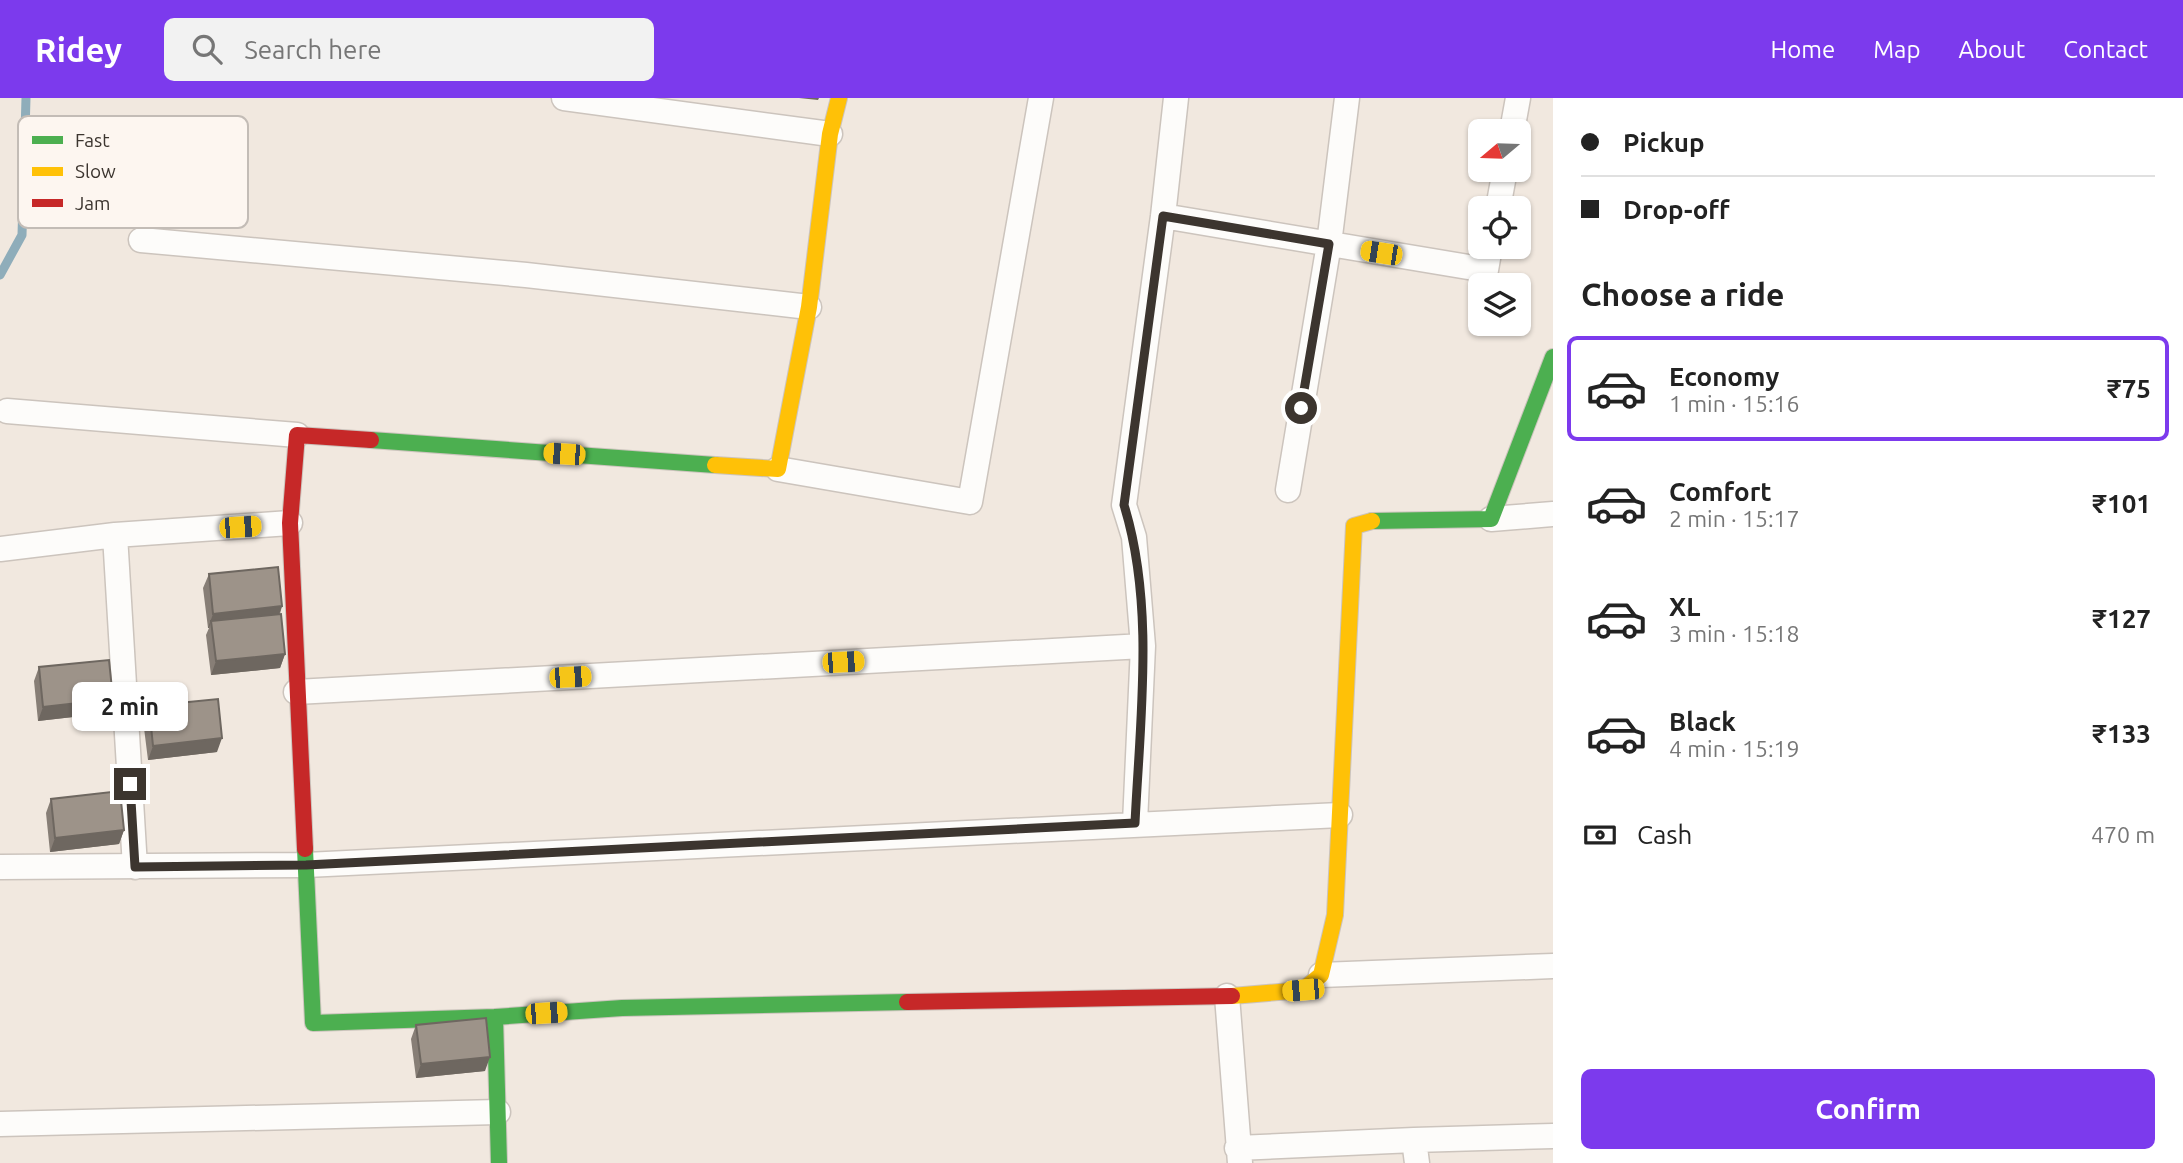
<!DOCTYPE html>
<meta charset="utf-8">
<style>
body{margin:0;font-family:Ubuntu,sans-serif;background:#f2f2f2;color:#222;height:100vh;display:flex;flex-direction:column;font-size:26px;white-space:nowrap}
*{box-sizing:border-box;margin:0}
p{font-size:23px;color:#767676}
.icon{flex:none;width:38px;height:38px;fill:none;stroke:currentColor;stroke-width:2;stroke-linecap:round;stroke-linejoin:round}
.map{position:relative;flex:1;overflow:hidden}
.details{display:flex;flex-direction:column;background:#fff;width:630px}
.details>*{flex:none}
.top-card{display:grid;align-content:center;height:154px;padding:0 28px;background:#fff}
.needle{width:46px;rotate:251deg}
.fabs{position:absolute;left:1468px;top:21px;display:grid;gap:14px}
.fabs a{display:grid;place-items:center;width:63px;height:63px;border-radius:10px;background:#fff;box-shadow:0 2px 5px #0004;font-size:35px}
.end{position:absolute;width:32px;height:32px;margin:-16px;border:9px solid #3c352f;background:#fff;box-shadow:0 0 0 4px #fff}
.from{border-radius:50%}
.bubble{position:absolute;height:49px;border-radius:10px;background:#fff;box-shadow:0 2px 5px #0004;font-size:23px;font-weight:700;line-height:49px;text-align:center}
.car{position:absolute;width:21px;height:42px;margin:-21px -10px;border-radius:9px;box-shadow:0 0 5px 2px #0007;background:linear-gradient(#f5c518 24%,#345 0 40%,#f5c518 0 76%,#345 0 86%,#f5c518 0)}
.top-card b{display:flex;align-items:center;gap:24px;height:66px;font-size:26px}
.top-card b+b{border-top:2px solid #e0e0e0}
.top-card i{width:18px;height:18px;background:#222}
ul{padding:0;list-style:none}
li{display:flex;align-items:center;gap:21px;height:105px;margin:0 14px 10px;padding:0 14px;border:4px solid transparent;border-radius:10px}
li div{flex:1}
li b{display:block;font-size:26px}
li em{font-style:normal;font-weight:700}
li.current{border-color:#7c3aed}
li>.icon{width:63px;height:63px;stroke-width:1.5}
h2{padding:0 28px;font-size:32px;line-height:84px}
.pay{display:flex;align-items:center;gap:18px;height:77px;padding:0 28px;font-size:26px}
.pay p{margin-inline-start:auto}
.button{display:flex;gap:14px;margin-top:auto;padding:14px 28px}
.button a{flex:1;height:80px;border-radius:10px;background:#7c3aed;color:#fff;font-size:28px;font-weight:700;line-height:80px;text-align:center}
header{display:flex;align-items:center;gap:42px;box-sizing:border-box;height:98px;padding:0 35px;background:#7c3aed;color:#fff}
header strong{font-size:33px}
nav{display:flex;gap:38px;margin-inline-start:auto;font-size:24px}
.search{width:490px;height:63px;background:#f2f2f2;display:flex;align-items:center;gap:18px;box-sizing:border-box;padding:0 24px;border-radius:10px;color:#767676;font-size:26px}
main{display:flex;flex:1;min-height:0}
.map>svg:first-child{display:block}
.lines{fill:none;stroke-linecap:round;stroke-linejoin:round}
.stream{stroke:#8fadba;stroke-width:9}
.street-casing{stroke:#ccc4bd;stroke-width:27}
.fast-casing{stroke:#ccc4bd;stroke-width:18}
.slow-casing{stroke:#ccc4bd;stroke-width:18}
.jam-casing{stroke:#ccc4bd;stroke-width:18}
.street{stroke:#fdfcfa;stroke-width:24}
.fast{stroke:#4caf50;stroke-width:16}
.slow{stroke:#ffc107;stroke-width:16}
.jam{stroke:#c62828;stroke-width:16}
.wall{fill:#877e76}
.shaded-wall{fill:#6e6760}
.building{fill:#9d9389;stroke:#6e6760;stroke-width:2}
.route{stroke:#3c352f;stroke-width:9}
.key{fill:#fdf6f0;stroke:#c3bcb6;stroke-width:2}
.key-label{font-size:19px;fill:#3c352f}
</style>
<header>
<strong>Ridey</strong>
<div class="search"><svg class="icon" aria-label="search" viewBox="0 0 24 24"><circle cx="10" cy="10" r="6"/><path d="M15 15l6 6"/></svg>Search here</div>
<nav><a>Home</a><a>Map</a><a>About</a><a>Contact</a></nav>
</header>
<main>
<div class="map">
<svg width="1553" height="1065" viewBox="0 0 1553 1065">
<rect width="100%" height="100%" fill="#f1e8df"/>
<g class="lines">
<path class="stream" d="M0,177l22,-40 4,-137"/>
<defs>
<path id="street" d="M564,0l266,36
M1512,33l6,-33
M1498,110l7,-38
M1163,118l323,54 4,-23
M141,142l385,35 283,32
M7,313l290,24
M778,371l192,33 71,-404
M1288,392l41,-246 18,-146
M1491,421l62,-5
M115,437l20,332
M0,451l115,-14 175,-12
M1143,548l-9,-109 -10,-32 39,-289 13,-118
M296,594l847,-46 -8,177
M0,769l306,-2 1034,-50
M1321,877l232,-9
M1227,898l13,167
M0,1026l498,-12
M1414,1042l139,-4
M1237,1050l177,-8 3,23"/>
<path id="fast" d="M371,342l344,25
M1372,423l119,-2 62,-162
M305,751l8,174 182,-6 4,146
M495,919l127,-9 285,-6"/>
<path id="slow" d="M715,367l63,4 31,-162 21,-173 9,-36
M1232,898l71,-6 18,-15 14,-60 19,-389 18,-5"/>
<path id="jam" d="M305,751l-15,-326 7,-88 74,5
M907,904l325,-6"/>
</defs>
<use href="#street" class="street-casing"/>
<use href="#fast" class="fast-casing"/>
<use href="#slow" class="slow-casing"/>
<use href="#jam" class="jam-casing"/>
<use href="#street" class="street"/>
<use href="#fast" class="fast"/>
<use href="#slow" class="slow"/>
<use href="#jam" class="jam"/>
</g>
<path class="wall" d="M209,476l73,32 -2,8 5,40 -5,14 -69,7 -5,-40 3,-7h-1l-5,-40z
M39,569l74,32 -5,14 -70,8 -4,-40z
M149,608l68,46 -69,8 -5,-40z
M51,701l73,31 -5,14 -69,8 -4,-39z
M416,927l69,46 -69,7 -5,-39z"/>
<path class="shaded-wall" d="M799,0h20l-1,2z
M282,508l-5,14 -66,1 -2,7h-1l5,-14z
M285,556l-5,14 -69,7 5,-14z
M113,601l-5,14 -70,8 5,-14z
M222,640l-5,14 -69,8 5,-14z
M124,732l-5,14 -69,8 5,-14z
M490,959l-5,14 -69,7 5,-14z"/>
<path class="building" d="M278,469l4,39 -69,8 -4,-40z
M281,516l4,40 -69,7 -5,-40z
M109,562l4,39 -70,8 -4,-40z
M218,601l4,39 -69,8 -4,-40z
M120,693l4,39 -69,8 -4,-39z
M486,920l4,39 -69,7 -5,-39z"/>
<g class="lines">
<path class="route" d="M130,686l5,83 171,-2 829,-42c5,-103 20,-218 -11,-318l39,-289 166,28 -28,164"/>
</g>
<rect x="18" y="18" width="230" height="112" rx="10" class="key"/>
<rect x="32" y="38" width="31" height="8" fill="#4caf50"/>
<rect x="32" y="69" width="31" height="9" fill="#ffc107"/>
<rect x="32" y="101" width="31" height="8" fill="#c62828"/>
<g class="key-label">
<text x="75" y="49">Fast</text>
<text x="75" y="80">Slow</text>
<text x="75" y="112">Jam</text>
</g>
</svg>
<div class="fabs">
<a><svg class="needle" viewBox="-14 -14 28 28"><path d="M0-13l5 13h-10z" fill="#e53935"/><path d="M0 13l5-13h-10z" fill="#767676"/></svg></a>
<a><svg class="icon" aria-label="locate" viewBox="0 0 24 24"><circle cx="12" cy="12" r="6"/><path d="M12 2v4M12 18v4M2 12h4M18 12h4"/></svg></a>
<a><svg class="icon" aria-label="layers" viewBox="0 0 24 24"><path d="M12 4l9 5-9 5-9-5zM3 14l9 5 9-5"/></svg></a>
</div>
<i class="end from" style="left:1301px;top:310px"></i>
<i class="end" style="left:130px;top:686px"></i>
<div class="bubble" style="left:72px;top:584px;width:116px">2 min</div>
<i class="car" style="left:1381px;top:155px;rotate:279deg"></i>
<i class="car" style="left:564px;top:356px;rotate:274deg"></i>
<i class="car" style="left:240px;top:429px;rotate:86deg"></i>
<i class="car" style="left:843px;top:564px;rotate:87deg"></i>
<i class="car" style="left:570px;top:579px;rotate:87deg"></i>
<i class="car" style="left:1303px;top:892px;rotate:265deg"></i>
<i class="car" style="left:546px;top:915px;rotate:86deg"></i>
</div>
<section class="details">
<div class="top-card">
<b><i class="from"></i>Pickup</b>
<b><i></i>Drop-off</b>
</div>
<h2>Choose a ride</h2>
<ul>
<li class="current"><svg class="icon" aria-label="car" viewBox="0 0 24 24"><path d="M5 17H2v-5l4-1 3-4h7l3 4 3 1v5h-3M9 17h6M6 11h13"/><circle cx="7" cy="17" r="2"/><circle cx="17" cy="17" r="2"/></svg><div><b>Economy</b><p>1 min · 15:16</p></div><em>₹75</em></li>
<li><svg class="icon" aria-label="car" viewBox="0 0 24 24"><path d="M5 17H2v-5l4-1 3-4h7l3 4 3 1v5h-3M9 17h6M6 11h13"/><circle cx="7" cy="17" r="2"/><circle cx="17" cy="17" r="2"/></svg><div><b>Comfort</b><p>2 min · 15:17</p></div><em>₹101</em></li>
<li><svg class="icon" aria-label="car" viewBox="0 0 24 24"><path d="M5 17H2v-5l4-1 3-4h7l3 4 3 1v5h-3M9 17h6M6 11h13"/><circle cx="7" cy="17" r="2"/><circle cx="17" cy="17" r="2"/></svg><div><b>XL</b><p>3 min · 15:18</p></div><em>₹127</em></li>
<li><svg class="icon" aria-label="car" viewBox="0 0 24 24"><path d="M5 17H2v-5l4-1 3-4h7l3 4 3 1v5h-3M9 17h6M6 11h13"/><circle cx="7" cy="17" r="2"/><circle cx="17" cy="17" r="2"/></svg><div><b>Black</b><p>4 min · 15:19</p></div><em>₹133</em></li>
</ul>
<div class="pay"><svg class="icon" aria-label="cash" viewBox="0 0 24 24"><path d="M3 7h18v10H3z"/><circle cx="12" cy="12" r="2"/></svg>Cash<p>470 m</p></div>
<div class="button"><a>Confirm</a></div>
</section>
</main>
